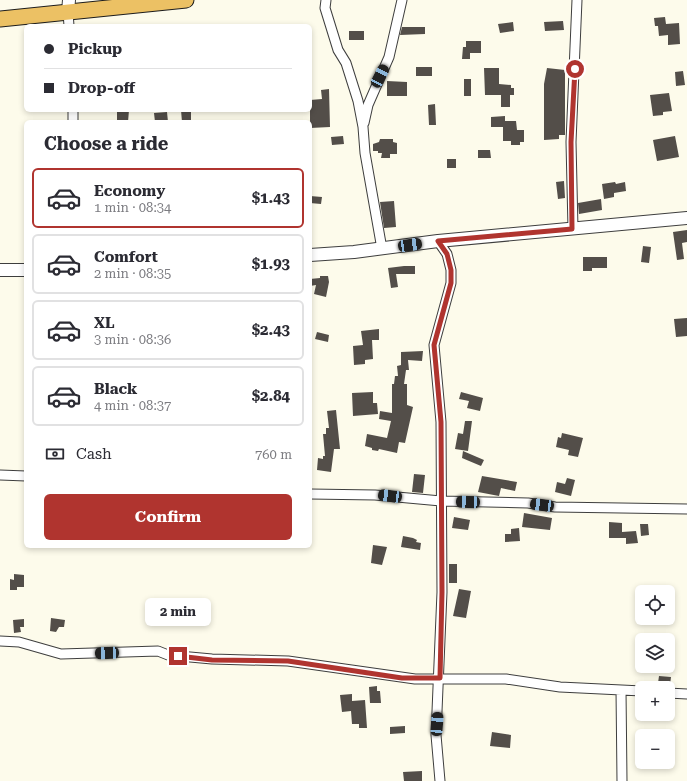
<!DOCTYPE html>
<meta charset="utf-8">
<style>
body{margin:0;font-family:"Roboto Serif",serif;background:#f7f7f7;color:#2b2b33;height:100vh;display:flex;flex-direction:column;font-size:15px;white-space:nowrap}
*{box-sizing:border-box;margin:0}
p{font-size:13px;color:#7c7c81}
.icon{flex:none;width:22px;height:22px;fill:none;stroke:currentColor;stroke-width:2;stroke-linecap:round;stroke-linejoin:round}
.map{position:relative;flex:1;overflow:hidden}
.sheet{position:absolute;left:24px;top:120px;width:288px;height:428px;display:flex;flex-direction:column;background:#fff;border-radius:6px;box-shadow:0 2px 6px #0003}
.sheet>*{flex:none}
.top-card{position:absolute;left:24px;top:24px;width:288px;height:88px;border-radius:6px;box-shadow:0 2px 6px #0003;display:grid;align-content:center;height:88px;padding:0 20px;background:#fff}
.controls{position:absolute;left:635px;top:585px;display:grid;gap:8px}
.controls a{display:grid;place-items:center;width:40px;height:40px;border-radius:6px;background:#fff;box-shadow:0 2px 6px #0003;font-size:20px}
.end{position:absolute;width:18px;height:18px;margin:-9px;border:5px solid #b0342f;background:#fff;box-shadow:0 0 0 2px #fff}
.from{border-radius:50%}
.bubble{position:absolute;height:28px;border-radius:6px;background:#fff;box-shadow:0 2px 6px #0003;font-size:13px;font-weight:700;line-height:28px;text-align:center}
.car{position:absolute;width:12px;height:24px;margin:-12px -6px;border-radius:5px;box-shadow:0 0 3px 1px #0007;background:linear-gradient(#222 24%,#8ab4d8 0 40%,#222 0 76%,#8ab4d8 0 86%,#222 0)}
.top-card b{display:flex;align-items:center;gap:14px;height:38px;font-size:15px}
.top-card b+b{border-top:1px solid #e1e1e2}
.top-card i{width:10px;height:10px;background:#2b2b33}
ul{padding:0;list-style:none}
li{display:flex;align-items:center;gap:12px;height:60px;margin:0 8px 6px;padding:0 12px;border:2px solid #e1e1e2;border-radius:6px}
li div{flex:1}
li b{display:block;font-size:15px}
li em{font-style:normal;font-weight:700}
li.on{border-color:#b0342f}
li>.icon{width:36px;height:36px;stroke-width:1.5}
h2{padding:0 20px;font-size:18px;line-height:48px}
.pay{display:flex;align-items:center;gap:10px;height:44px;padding:0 20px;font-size:15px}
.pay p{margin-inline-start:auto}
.primary-button{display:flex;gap:8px;margin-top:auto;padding:8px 20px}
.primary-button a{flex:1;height:46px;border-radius:6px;background:#b0342f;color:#fff;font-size:16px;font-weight:700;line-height:46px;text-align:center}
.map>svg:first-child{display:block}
.building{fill:#534e49}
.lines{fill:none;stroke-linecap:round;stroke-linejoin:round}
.minor-casing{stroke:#3e3e3e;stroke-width:11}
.tertiary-casing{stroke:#3e3e3e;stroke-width:14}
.trunk-casing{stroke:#1c1c1c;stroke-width:17}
.minor{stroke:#fff;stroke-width:9}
.tertiary{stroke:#fff;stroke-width:12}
.trunk{stroke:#ecc164;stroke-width:15}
.route{stroke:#b0342f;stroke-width:5}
</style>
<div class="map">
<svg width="687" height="781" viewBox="0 0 687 781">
<rect width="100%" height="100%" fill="#fdfbeb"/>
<path class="building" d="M665,17l1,7 13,-1 1,21 -12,1v-10l-9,1 -1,-10h-3l-1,-8z
M563,21l1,9 -19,1 -1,-9z
M513,22l1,9 -14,2 -2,-9z
M402,27h23v7l-25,1z
M349,31h15v9h-15z
M466,41h15v12h-11v6h-8l1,-12h3z
M416,67h16v9h-16z
M484,68h15v16l12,1v3h3v7h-4v12h-9v-12h-16z
M547,68l18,2v65h-6v4l-15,1v-56z
M683,71l2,14 -9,1 -1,-14z
M464,79h7v17h-7z
M387,81l20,1v14h-20z
M329,89l1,38 -20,1v-28l12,-1 -1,-9z
M669,93l3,18 -9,1v3l-10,1 -3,-21z
M435,104l1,21h-7l-1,-20z
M117,110h12l-1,12h-11z
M181,110h10v11l-9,1z
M167,112l1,10h-13l-1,-9z
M505,116v5h11l1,9h7v12h-4v3h-9v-4h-8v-14h-12v-10z
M343,136l1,8 -12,1 -1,-8z
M675,136l4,21 -22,4 -4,-21z
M380,139h13v3l4,1v11h-7v4h-9l1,-5h-4v-2h-5v-7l6,-2z
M478,150h12l1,8h-13z
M447,159h9v9h-9z
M564,181l1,17 -7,1 -2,-17z
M615,182l1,2 9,-2 1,9 -12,2v4l-10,2 -2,-15z
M310,196l12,1 -1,7 -11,-1z
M601,199l1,11 -23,4 -1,-11z
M394,201l2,26 -12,1 -4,-26z
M687,230v12l-5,1 2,16 -7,1 -4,-28z
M643,246l8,1 -2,16 -8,-1z
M583,257h24v11h-15v3h-9z
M404,266h11v8h-19l2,13 -7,1 -3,-20z
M320,276h8l1,6 -3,15 -12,-3 2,-9 -6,1v-7l10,-1z
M687,318v18l-11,1 -2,-18z
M379,329v11h-7l1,19 -8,1v4l-11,1 -1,-19 10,-1 -2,-14z
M317,332l12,3 -1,7 -13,-3z
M423,351l-1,10 -14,-1 1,10h-3l-2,14h3v21l6,2 -8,36 -6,-1 -2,11 -18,-4 -1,2 -6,-1v-2l-7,-2 2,-12 20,4 4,-17 -12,-2 1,-8 12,2v-29h2l1,-8h3l-1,-10 4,-1v-13z
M373,392v11h4l1,11 -25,2 -1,-23z
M461,392l22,6 -3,13 -13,-3 2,-7 -10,-2z
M336,410l4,39h-6l-3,23 -14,-2 1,-12 5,1v-3h2l-2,-22h3v-6h3l-2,-17z
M465,421h7l-4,30 -13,-2 3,-16 5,1z
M562,433l21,5 -5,19 -10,-2 1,-5 -13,-3 2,-10 3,1z
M463,451l21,9 -3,6 -19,-8z
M414,474l11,1 -2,18 -11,-1z
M482,476l35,6 -2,9 -14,-3 -2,8 -21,-4z
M567,478l8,2 -4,16 -16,-4 2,-10 8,2z
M524,513l28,5 -2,12 -28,-3z
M454,517l16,3 -2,10 -16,-2z
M609,522l13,1v9l14,-1 2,12 -12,1v-6h-17z
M640,524h8l1,11 -8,1z
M519,528l1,13 -15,1v-8h6v-5z
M403,536l10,2 4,2 -1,2 5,1 -1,7 -19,-3z
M373,545l14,2 -5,18 -11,-2z
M449,564h8v19h-8z
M14,574l10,1v12h-7v3h-7v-11l4,1z
M459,589l12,2 -5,27 -13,-2z
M51,618l14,2 -1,7h-5l-3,5 -6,-1z
M24,619v8h-4l1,5 -7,1 -1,-13z
M659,676l12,1 -1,8 -12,-2z
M377,686v5h3l1,12h-11l-1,-16z
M352,694v7l13,-1 2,28h-8v-4h-7l-1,-13 -9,1 -2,-17z
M405,726v7l-15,1v-7z
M492,732l19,3 -1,13 -20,-2z
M422,771v10h-18l-1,-9z"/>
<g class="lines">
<defs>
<path id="minor" d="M326,0l-1,8 13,42 8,13 12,38 5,26 2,26 17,96
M68,12l1,14
M73,110v12
M364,123l4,-18 21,-48 13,-57
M573,229l-2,-87 6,-142
M438,241l9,13 4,16v13l-17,62 7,77 1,170 -6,143 4,46
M0,475l26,1
M310,494l65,1 66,6 87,2 27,4 132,2
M0,641l19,1 42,12 97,-3 10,4 44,4 76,2 127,18h91l54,8 82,4
M621,690l1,91
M668,693l19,1"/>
<path id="tertiary" d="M68,12l1,-12
M310,255l44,-3 84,-11 249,-23
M0,270h26"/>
<path id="trunk" d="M0,19l186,-19"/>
</defs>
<use href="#minor" class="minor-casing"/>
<use href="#tertiary" class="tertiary-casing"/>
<use href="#trunk" class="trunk-casing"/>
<use href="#minor" class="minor"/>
<use href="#tertiary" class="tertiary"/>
<use href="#trunk" class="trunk"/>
</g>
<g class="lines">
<path class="route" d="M178,656l34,4 76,1 114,17h38l2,-86 -1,-170 -7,-77 17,-62v-13l-4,-16 -9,-13 134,-12 -1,-87 4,-73"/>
</g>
</svg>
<div class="controls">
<a><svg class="icon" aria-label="locate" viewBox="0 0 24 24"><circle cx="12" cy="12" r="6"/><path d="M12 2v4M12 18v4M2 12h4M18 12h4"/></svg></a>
<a><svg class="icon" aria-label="layers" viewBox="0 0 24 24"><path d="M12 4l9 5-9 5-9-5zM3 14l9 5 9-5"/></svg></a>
<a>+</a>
<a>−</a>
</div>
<i class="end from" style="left:575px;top:69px"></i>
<i class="end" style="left:178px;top:656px"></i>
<div class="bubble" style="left:145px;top:598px;width:66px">2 min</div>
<i class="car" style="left:380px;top:76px;rotate:27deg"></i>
<i class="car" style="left:410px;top:245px;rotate:82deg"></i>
<i class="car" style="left:390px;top:496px;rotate:277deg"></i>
<i class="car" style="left:468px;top:502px;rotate:272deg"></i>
<i class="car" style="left:542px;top:505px;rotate:277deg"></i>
<i class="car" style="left:107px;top:653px;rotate:268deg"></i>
<i class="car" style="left:437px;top:724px;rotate:4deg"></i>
<div class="top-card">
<b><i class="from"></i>Pickup</b>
<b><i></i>Drop-off</b>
</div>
<section class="sheet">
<h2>Choose a ride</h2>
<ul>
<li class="on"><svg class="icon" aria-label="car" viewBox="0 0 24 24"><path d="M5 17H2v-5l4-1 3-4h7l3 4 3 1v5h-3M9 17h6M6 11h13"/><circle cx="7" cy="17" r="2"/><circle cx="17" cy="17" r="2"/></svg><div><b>Economy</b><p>1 min · 08:34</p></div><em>$1.43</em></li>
<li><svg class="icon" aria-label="car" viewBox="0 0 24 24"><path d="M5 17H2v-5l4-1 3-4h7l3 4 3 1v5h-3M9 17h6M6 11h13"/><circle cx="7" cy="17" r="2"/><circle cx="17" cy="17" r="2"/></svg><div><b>Comfort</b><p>2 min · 08:35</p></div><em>$1.93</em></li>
<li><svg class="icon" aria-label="car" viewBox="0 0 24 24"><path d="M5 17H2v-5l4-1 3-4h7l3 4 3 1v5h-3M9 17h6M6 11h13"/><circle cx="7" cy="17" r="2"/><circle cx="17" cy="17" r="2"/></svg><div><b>XL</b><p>3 min · 08:36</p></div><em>$2.43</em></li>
<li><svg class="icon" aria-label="car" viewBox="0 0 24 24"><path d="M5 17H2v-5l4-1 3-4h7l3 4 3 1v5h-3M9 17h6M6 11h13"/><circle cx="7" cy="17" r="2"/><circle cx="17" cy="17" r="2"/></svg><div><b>Black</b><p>4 min · 08:37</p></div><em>$2.84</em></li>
</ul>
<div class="pay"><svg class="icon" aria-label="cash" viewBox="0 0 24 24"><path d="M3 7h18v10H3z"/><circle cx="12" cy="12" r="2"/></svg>Cash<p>760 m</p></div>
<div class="primary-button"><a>Confirm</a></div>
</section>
</div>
